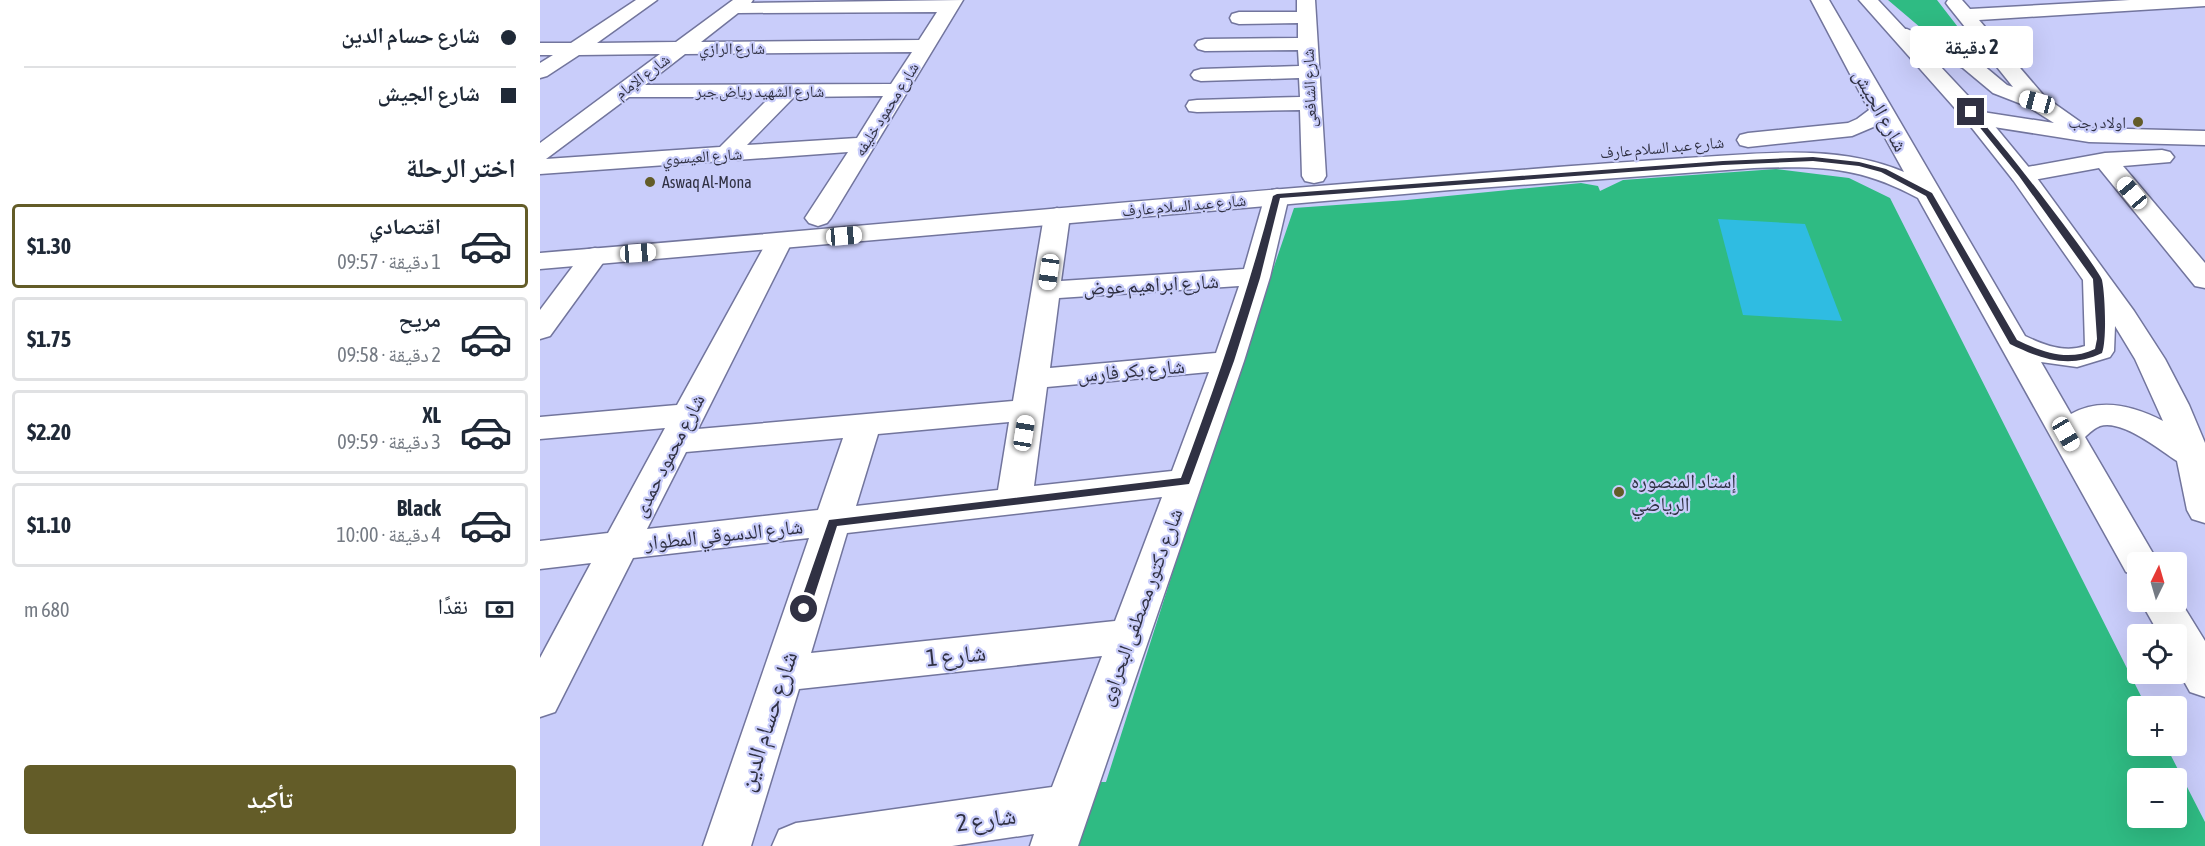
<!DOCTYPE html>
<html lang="ar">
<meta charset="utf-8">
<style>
body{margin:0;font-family:"Asap Condensed","Noto Naskh Arabic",sans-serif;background:#f2f2f3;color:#1f2937;direction:rtl;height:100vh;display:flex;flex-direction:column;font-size:22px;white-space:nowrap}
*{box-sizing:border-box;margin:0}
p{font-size:20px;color:#747a83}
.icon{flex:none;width:33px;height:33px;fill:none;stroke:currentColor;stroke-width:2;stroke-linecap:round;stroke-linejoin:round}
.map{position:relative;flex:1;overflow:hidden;direction:ltr}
.sheet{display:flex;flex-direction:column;background:#fff;width:540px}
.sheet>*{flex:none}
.guide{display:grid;align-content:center;height:132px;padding:0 24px;background:#fff}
.needle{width:39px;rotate:5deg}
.fabs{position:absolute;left:1587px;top:552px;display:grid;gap:12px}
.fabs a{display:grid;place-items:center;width:60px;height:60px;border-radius:6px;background:#fff;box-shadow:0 6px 24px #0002;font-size:30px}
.end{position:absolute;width:27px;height:27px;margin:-14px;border:8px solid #303143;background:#fff;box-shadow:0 0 0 3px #fff}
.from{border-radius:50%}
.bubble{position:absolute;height:42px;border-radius:6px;background:#fff;box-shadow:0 6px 24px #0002;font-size:20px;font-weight:700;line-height:42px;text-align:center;direction:rtl}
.car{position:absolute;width:18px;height:36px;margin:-18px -9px;border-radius:8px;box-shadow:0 0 4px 2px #0007;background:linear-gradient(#fff 24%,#345 0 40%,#fff 0 76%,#345 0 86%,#fff 0)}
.guide b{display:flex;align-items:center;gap:21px;height:57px;font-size:22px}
.guide b+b{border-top:2px solid #e0e1e3}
.guide i{width:15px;height:15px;background:#1f2937}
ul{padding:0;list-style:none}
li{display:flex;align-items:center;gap:18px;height:84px;margin:0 12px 9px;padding:0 12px;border:3px solid #e0e1e3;border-radius:6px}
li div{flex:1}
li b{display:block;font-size:22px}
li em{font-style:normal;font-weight:700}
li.on{border-color:#635c28}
li>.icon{width:54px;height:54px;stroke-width:1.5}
h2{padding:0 24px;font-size:27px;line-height:72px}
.pay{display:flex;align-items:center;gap:15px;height:66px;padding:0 24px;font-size:22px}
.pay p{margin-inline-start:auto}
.primary-button{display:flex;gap:12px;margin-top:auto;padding:12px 24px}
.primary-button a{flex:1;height:69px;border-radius:6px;background:#635c28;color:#fff;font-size:24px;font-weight:700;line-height:69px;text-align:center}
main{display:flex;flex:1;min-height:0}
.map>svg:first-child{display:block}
.green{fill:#2fbb83;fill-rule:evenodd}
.water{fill:#2fbce2}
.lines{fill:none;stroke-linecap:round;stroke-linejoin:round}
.minor-casing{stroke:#72759d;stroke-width:3}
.major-casing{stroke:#72759d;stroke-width:3}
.minor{fill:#fff;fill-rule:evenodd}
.major{fill:#fff;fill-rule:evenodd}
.route{fill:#303143}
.poi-dot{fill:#635c28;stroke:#c9cdfa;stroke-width:2}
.labels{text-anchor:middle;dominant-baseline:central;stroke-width:4.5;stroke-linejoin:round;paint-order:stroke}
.far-street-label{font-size:16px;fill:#303143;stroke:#c9cdfa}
.far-poi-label{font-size:16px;fill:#303143;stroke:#c9cdfa;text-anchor:end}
.street-label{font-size:20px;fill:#303143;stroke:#c9cdfa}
.poi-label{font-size:20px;fill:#303143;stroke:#c9cdfa;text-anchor:start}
.near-street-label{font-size:24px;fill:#303143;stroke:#c9cdfa}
</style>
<main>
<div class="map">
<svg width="1665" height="846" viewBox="0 0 1665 846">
<rect width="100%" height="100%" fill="#c9cdfa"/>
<path class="green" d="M1348,0h49l24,31 -40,-3z
M1236,169l73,9 41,20 256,508h-8v40h28l39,76v24h-1134l23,-64h12l112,-352 76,-222 113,-8 174,-17 17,3 2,5 23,-11zM1598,778h38v40h-38z"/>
<path class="water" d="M1178,219l87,5 37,97 -99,-6z"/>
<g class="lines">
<defs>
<path id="minor" d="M96,0h21l-60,43 79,-1 57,-42h20l-2,3 212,-3 -132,218 -4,5 -9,3 -9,-3 -4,-5 43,-66 -308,22v-31l120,-89 -81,1 -32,21 -7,2v-15l13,-8h-13v-12h31zM397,12l-18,28 -218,2 37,-29zM372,52l-21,32 -246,1 40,-31zM343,96l-26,42 -110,7 47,-48zM89,97h141l-50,50 -174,12z
M757,0h18l11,176 -3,5 -9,2 -9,-2 -3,-5 -2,-66 -103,2 -8,-1 -3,-5 3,-5 8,-1 103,-3 -1,-19 -98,3 -7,-2 -3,-4 3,-4 7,-2 98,-3 -1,-16 -93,1 -7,-2 -3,-4 3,-4 7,-2 93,-1v-15l-59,1 -7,-2 -2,-4 2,-4 7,-2h58z
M1408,0h14l8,9 160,-9h75v6l-226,14 66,77 44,31 116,3v14l-116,-3 -121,-19 -3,-5 3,-5 8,-2 78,12 -25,-16 -36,-14 -30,-25 -70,-31 -2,-4 2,-4h14l70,31 30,25 6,2 -64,-80 -3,-4z
M1622,150l8,2 4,5 -4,5 -47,4 82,97v25l-10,-2 -96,-118 -77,14 -9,-2 -3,-5 3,-5 9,-2 83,-15z
M737,189l9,2 3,5 -19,81 -26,84 -166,485h-48l4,-12 -82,12h-180l7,-16 17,-7 256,-36 50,-131 -303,33 -48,157h-48l106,-308 -176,20 -78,154 -15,5v-59l51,-95 -51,6v-28l68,-8 57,-105 -125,11v-22l137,-12 93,-169 9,-2 9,2 4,6 -94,187 315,-28 31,-185 4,-5 9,-3 9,3 4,5 -9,65 183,-12 21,-73 3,-5zM699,286l-23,67 -166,15 9,-70zM669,372l-37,99 -138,15 13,-99zM469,422l-11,68 -142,16 22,-72zM303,438l-25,72 -171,19 39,-77zM622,497l-47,124 -304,32 36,-120z
M55,248l10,2 3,6 -58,80 -10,3v-29l45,-60z"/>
<path id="major" d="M1271,0h18l196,336c19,9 39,17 60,10l-2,-66 -70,-100 -45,-57 -109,-123h19l106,113 47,57 103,141 31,48 24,46 16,38v80l-13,-4 -5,-9 -10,-49c-17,-11 -55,-42 -77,-35 -5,2 -11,7 -15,11l73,125h-20v14l-12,-4 -208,-374c-59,-32 -98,-32 -164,-30l-304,22 -910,79v-16c323,-26 645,-58 968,-82 59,-5 119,-9 178,-13 73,-4 149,-15 218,14l-26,-47 -26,11 -104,11 -8,-2 -3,-5 3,-5 8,-2 100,-10 9,-4 12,-9zM1575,326l20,33 28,62c-29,-15 -62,-24 -92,-7l-30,-52 36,5 33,-10 4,-6z
M1636,594l29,47v56l-15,-5 -14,-25v-33h-17l-18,-32h35z"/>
</defs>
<use href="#minor" class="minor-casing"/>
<use href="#major" class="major-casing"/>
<use href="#minor" class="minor"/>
<use href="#major" class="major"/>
</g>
<path class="route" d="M1431,111c13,7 127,156 131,169 3,14 5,60 0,73 -33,16 -61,6 -92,-9l-84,-148 -45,-24 -22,-6 -46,-5 -90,4 -443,33 -20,80 -26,83 -45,123 -352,42 -27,83 -6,4 -6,-4 31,-89 352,-42c35,-93 67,-186 92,-282l4,-2 446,-33 90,-4 46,5 27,7 46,24 85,147c25,12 51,22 78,9l2,-10 -4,-60 -74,-103 -50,-62z"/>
<g class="poi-dot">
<circle cx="1598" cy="122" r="6"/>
<circle cx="110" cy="182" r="6"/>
<circle cx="1079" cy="492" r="6"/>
</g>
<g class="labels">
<g class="far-street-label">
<text x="192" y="48">شارع الرازي</text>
<text transform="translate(102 76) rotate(-37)">شارع الإمام</text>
<text transform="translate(769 88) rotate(-92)">شارع الشافعى</text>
<text x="220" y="91">شارع الشهيد رياض جبر</text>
<text transform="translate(346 109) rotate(-58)">شارع محمود خليفه</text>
<text transform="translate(1122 147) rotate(-5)">شارع عبد السلام عارف</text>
<text transform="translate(162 156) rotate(-4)">شارع العيسوي</text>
<text transform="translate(644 205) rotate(-5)">شارع عبد السلام عارف</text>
</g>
<g class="far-poi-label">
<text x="1586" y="122">اولاد رجب</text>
<text x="122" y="182" text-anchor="start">Aswaq Al-Mona</text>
</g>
<g class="street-label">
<text transform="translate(1341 110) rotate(61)">شارع الجيش</text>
<text transform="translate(611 284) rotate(-3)">شارع ابراهيم عوض</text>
<text transform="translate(591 370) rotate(-5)">شارع بكر فارس</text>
<text transform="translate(128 455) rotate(-63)">شارع محمود حمدى</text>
<text transform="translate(184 534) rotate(-6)">شارع الدسوقي المطوار</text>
<text transform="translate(600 607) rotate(-70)">شارع دكتور مصطفى البحراوى</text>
</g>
<g class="poi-label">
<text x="1091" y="480">إستاد المنصوره<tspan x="1091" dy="23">الرياضي</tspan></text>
</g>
<g class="near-street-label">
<text transform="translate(416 655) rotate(-6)">شارع 1</text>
<text transform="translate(227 721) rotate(-72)">شارع حسام الدين</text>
<text transform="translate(446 819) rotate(-8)">شارع 2</text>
</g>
</g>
</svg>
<div class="fabs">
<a><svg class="needle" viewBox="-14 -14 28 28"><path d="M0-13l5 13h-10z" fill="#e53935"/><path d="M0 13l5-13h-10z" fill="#747a83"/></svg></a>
<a><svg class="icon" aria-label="locate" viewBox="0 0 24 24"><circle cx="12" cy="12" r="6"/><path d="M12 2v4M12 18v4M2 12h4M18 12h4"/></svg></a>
<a>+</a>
<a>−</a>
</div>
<i class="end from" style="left:264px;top:609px"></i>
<i class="end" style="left:1431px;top:112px"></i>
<div class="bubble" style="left:1370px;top:26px;width:123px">2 دقيقة</div>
<i class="car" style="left:1497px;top:102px;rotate:285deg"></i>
<i class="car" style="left:1592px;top:193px;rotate:320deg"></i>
<i class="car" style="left:304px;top:236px;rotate:85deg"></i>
<i class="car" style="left:98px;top:253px;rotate:86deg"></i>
<i class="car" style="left:509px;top:272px;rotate:188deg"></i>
<i class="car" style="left:484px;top:433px;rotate:9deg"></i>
<i class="car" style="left:1526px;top:434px;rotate:150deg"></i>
</div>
<section class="sheet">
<div class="guide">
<b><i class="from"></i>شارع حسام الدين</b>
<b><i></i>شارع الجيش</b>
</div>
<h2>اختر الرحلة</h2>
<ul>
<li class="on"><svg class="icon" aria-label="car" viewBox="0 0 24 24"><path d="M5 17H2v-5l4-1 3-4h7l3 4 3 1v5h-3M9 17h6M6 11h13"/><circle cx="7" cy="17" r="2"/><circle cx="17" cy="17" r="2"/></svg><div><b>اقتصادي</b><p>1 دقيقة · 09:57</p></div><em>$1.30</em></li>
<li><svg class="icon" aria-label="car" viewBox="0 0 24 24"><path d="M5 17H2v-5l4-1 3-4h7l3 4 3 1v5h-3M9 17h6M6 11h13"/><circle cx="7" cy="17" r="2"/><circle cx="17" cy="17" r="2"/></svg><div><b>مريح</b><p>2 دقيقة · 09:58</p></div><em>$1.75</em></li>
<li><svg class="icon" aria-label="car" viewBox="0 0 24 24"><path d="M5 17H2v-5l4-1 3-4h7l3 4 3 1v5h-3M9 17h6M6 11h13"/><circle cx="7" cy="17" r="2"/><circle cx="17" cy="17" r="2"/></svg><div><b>XL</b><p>3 دقيقة · 09:59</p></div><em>$2.20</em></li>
<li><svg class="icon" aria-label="car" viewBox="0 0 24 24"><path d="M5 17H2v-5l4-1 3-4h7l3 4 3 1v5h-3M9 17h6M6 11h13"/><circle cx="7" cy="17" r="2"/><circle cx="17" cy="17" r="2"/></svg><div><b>Black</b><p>4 دقيقة · 10:00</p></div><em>$1.10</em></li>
</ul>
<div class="pay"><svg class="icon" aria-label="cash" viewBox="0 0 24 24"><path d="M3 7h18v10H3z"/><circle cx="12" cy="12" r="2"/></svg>نقدًا<p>680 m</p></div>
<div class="primary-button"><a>تأكيد</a></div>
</section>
</main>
